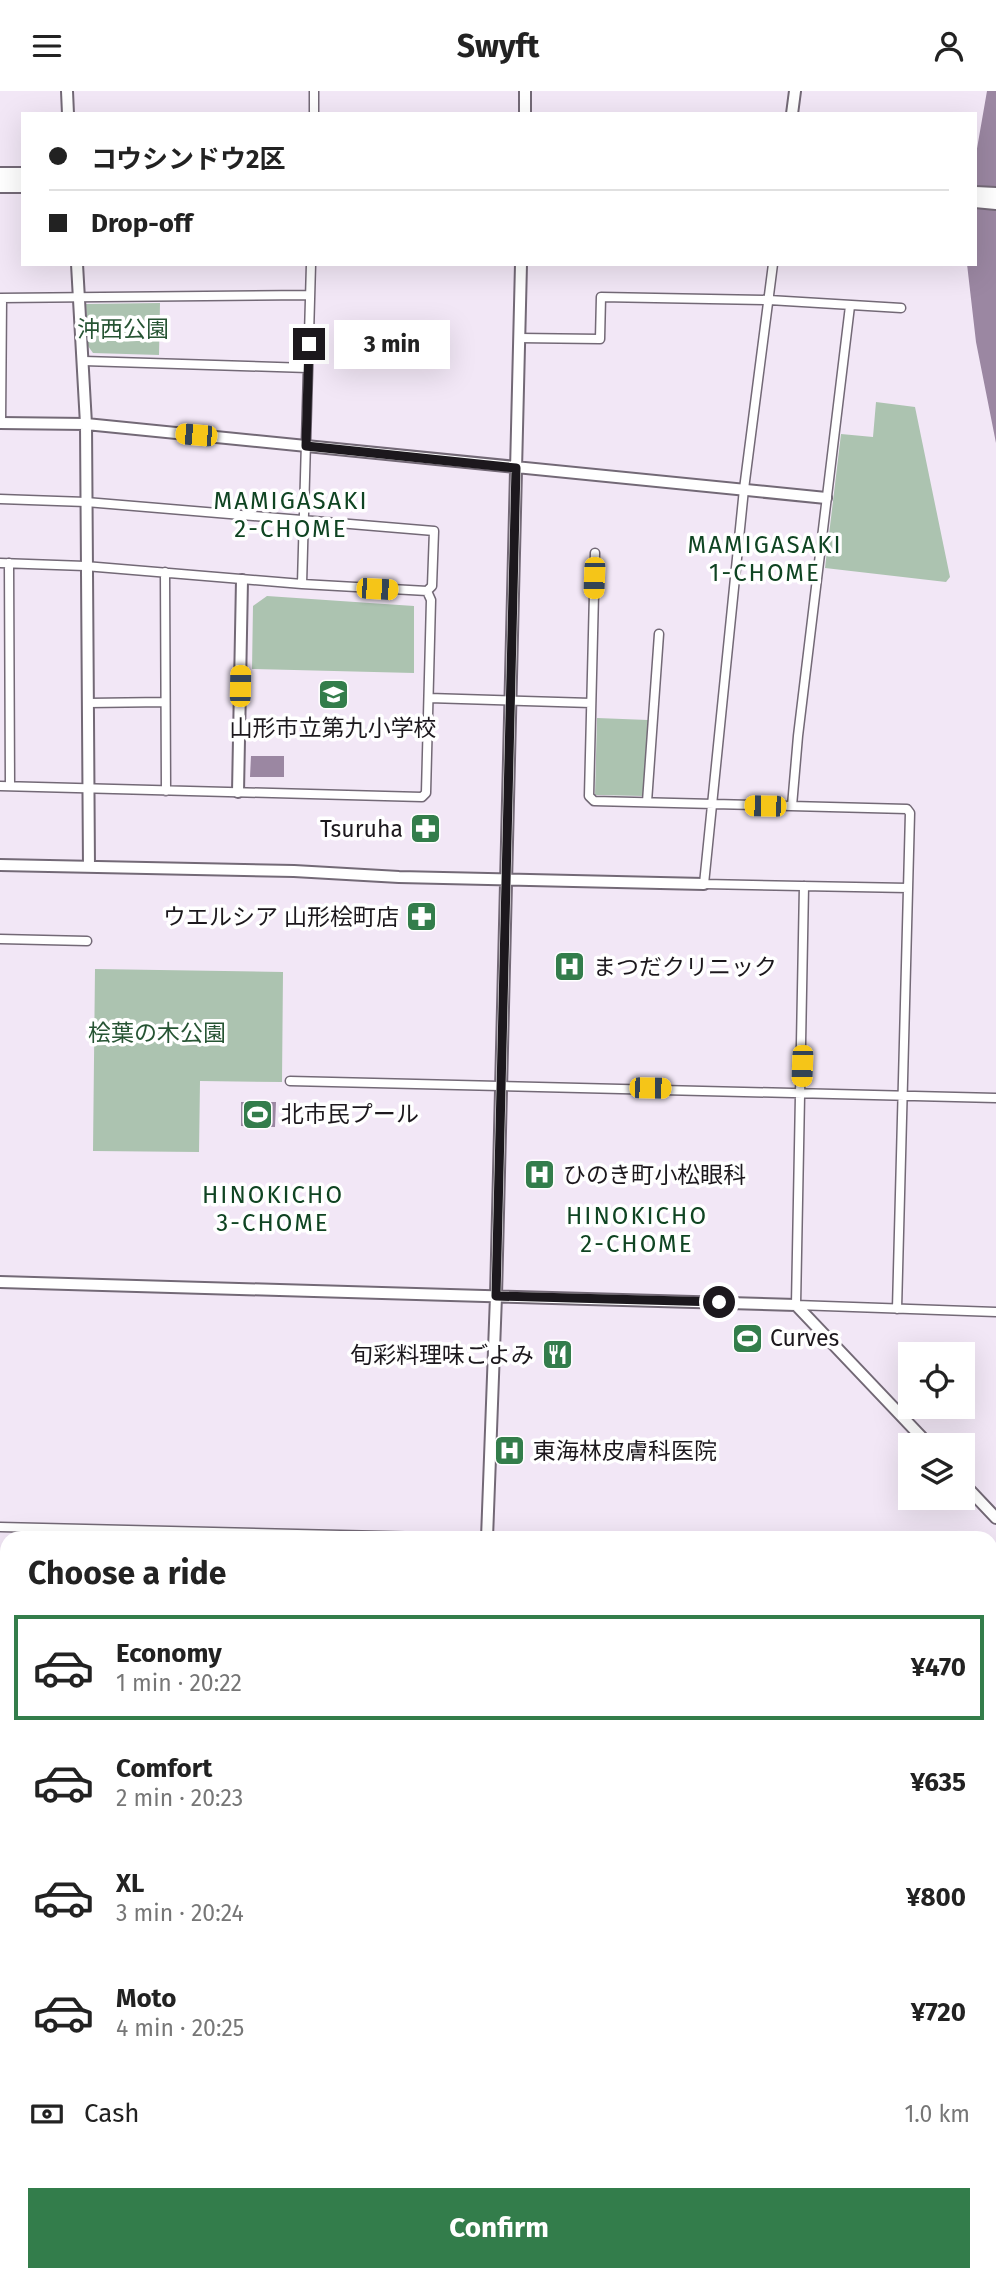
<!DOCTYPE html>
<meta charset="utf-8">
<style>
body{margin:0;font-family:"Fira Sans","Noto Sans JP",sans-serif;background:#f2f2f2;color:#222;height:100vh;display:flex;flex-direction:column;font-size:26px;white-space:nowrap}
*{box-sizing:border-box;margin:0}
p{font-size:23px;color:#767676}
.icon{flex:none;width:38px;height:38px;fill:none;stroke:currentColor;stroke-width:2;stroke-linecap:round;stroke-linejoin:round}
.map{position:relative;flex:1;overflow:hidden}
.sheet{position:absolute;left:0px;top:1440px;width:998px;height:751px;display:flex;flex-direction:column;background:#fff;border-radius:21px 21px 0 0;box-shadow:0 7px 28px #0002}
.sheet>*{flex:none}
.hud{position:absolute;left:21px;top:21px;width:956px;height:154px;border-radius:0px;box-shadow:0 7px 28px #0002;display:grid;align-content:center;height:154px;padding:0 28px;background:#fff}
.tools{position:absolute;left:898px;top:1251px;display:grid;gap:14px}
.tools a{display:grid;place-items:center;width:77px;height:77px;border-radius:0px;background:#fff;box-shadow:0 7px 28px #0002;font-size:35px}
.end{position:absolute;width:32px;height:32px;margin:-16px;border:9px solid #1c181d;background:#fff;box-shadow:0 0 0 4px #fff}
.from{border-radius:50%}
.bubble{position:absolute;height:49px;border-radius:0px;background:#fff;box-shadow:0 7px 28px #0002;font-size:23px;font-weight:700;line-height:49px;text-align:center}
.car{position:absolute;width:21px;height:42px;margin:-21px -10px;border-radius:9px;box-shadow:0 0 5px 2px #0007;background:linear-gradient(#f5c518 24%,#345 0 40%,#f5c518 0 76%,#345 0 86%,#f5c518 0)}
.hud b{display:flex;align-items:center;gap:24px;height:66px;font-size:26px}
.hud b+b{border-top:2px solid #e0e0e0}
.hud i{width:18px;height:18px;background:#222}
ul{padding:0;list-style:none}
li{display:flex;align-items:center;gap:21px;height:105px;margin:0 14px 10px;padding:0 14px;border:4px solid transparent;border-radius:0px}
li div{flex:1}
li b{display:block;font-size:26px}
li em{font-style:normal;font-weight:700}
li.current{border-color:#337d4b}
li>.icon{width:63px;height:63px;stroke-width:1.5}
h2{padding:0 28px;font-size:32px;line-height:84px}
.pay{display:flex;align-items:center;gap:18px;height:77px;padding:0 28px;font-size:26px}
.pay p{margin-inline-start:auto}
.cta{display:flex;gap:14px;margin-top:auto;padding:14px 28px}
.cta a{flex:1;height:80px;border-radius:0px;background:#337d4b;color:#fff;font-size:28px;font-weight:700;line-height:80px;text-align:center}
header{display:flex;justify-content:space-between;align-items:center;height:91px;padding:0 28px;background:#fff;font-size:32px;font-weight:700}
.map>svg:first-child{display:block}
.green{fill:#acc3b0}
.water{fill:#9b87a2}
.lines{fill:none;stroke-linecap:round;stroke-linejoin:round}
.minor-casing{stroke:#736976;stroke-width:11}
.tertiary-casing{stroke:#736976;stroke-width:14}
.secondary-casing{stroke:#736976;stroke-width:16}
.minor{stroke:#fff;stroke-width:8}
.tertiary{stroke:#fff;stroke-width:10}
.secondary{stroke:#fff;stroke-width:12}
.rail{stroke:#484249;stroke-width:2.5;stroke-dasharray:12 12;stroke-linecap:butt}
.route{stroke:#1c181d;stroke-width:9}
.labels{text-anchor:middle;dominant-baseline:central;stroke-width:7;stroke-linejoin:round;paint-order:stroke}
.park-label{font-size:23px;fill:#265433;stroke:#fff}
.poi-label{font-size:23px;fill:#1c181d;stroke:#fff;text-anchor:start}
.neighbourhood-label{font-size:24px;letter-spacing:2px;fill:#0f4422;stroke:#fff}
</style>
<header><svg class="icon" aria-label="menu" viewBox="0 0 24 24"><path d="M4 6h16M4 12h16M4 18h16"/></svg>Swyft<svg class="icon" aria-label="person" viewBox="0 0 24 24"><circle cx="12" cy="8" r="4"/><path d="M4 21q1-7 8-7t8 7"/></svg></header>
<div class="map">
<svg width="996" height="2190" viewBox="0 0 996 2190">
<rect width="100%" height="100%" fill="#f2e7f6"/>
<path class="green" d="M160,212l-1,52 -66,-2 -5,-7 -2,-42z
M876,311l39,5 35,170 -4,5 -121,-14 16,-134 32,3z
M267,505l147,10v67l-162,-4 1,-63z
M597,627l51,2 -5,76 -48,-1z
M95,878l188,3 -1,110 -82,-1 -1,71 -106,-1z
M67,2184h117l-1,6h-111z"/>
<path class="water" d="M987,0h9v352l-20,-101 -9,-78h8v-104z
M251,665h33v21h-34z
M241,1011h35l-1,25 -34,-1z"/>
<g class="lines">
<defs>
<path id="minor" d="M314,23v-23
M773,173l-29,225 -40,395 204,4
M0,207l309,-3
M519,247l81,1 1,-42 168,3 132,8
M84,270l224,7
M1,332l1,-125
M0,408l86,3 348,29 -2,55 -5,5
M595,462l-6,243 5,5 313,8 3,4 -13,496
M0,472l85,3 217,18 125,7 4,9 -5,193 -4,4 -422,-11
M9,472l1,223
M165,481l1,219
M302,493l9,-320
M429,607l162,5
M88,612l77,-1
M647,711l12,-168
M792,715l6,-70 52,-430
M804,795l-8,419 200,7
M0,848l87,2
M290,990l706,17
M0,1436l470,11"/>
<path id="tertiary" d="M67,0l1,23
M525,23v-23
M792,23l3,-23
M77,173l9,160 3,443
M0,332l86,1 740,74
M238,701l4,-212
M0,774l294,6 105,6 305,7
M0,1191l796,23 133,140
M962,1391l34,36
M487,1447l9,-242 25,-1032
M0,1857l7,1
M990,1998l6,1
M378,2190l1,-6"/>
<path id="secondary" d="M0,83h23
M0,95h23
M975,102l21,1
M975,110l21,2"/>
</defs>
<use href="#minor" class="minor-casing"/>
<use href="#tertiary" class="tertiary-casing"/>
<use href="#secondary" class="secondary-casing"/>
<use href="#minor" class="minor"/>
<use href="#tertiary" class="tertiary"/>
<use href="#secondary" class="secondary"/>
<path class="rail" d="M990,1644l6,-6
M662,2190l2,-6"/>
</g>
<g class="lines">
<path class="route" d="M309,253l-3,102 210,22 -20,828 223,6"/>
</g>
<defs>
<symbol id="school-square" viewBox="-11 -11 22 22"><rect x="-9" y="-9" width="18" height="18" rx="4" fill="#337d4b" stroke="#fff"/><path d="M0-5L7-2L0 1L-7-2ZM-4 1L0 2.5L4 1V4Q0 6-4 4Z" fill="#fff"/></symbol>
<symbol id="pharmacy-square" viewBox="-11 -11 22 22"><rect x="-9" y="-9" width="18" height="18" rx="4" fill="#337d4b" stroke="#fff"/><path d="M-2-6h4v4h4v4h-4v4h-4v-4h-4v-4h4Z" fill="#fff"/></symbol>
<symbol id="hospital-square" viewBox="-11 -11 22 22"><rect x="-9" y="-9" width="18" height="18" rx="4" fill="#337d4b" stroke="#fff"/><path d="M-5-5h3v3.5h4V-5h3V5h-3V1.5h-4V5h-3Z" fill="#fff"/></symbol>
<symbol id="stadium-square" viewBox="-11 -11 22 22"><rect x="-9" y="-9" width="18" height="18" rx="4" fill="#337d4b" stroke="#fff"/><path d="M0-5a6.5 5 0 1 0 0 10a6.5 5 0 1 0 0-10ZM-3.5-1.8h7v3.6h-7Z" fill="#fff"/></symbol>
<symbol id="restaurant-square" viewBox="-11 -11 22 22"><rect x="-9" y="-9" width="18" height="18" rx="4" fill="#337d4b" stroke="#fff"/><path d="M-5-6h1v4h1v-4h1v4h1v-4h1v5L-1.5 .5V6h-2V.5L-5-1ZM5-6V6H3V1.5H1.5Q1.5-4 5-6Z" fill="#fff"/></symbol>
</defs>
<g fill-rule="evenodd">
<use href="#school-square" x="316" y="586" width="35" height="35"/>
<use href="#pharmacy-square" x="408" y="720" width="35" height="35"/>
<use href="#pharmacy-square" x="404" y="808" width="35" height="35"/>
<use href="#hospital-square" x="552" y="858" width="35" height="35"/>
<use href="#stadium-square" x="240" y="1006" width="35" height="35"/>
<use href="#hospital-square" x="522" y="1066" width="35" height="35"/>
<use href="#stadium-square" x="730" y="1230" width="35" height="35"/>
<use href="#restaurant-square" x="540" y="1246" width="35" height="35"/>
<use href="#hospital-square" x="492" y="1342" width="35" height="35"/>
</g>
<g class="labels">
<g class="park-label">
<text x="123" y="238">沖西公園</text>
<text x="157" y="942">桧葉の木公園</text>
</g>
<g class="poi-label">
<text x="333" y="637" text-anchor="middle">山形市立第九小学校</text>
<text x="403" y="738" text-anchor="end">Tsuruha</text>
<text x="399" y="826" text-anchor="end">ウエルシア 山形桧町店</text>
<text x="593" y="876">まつだクリニック</text>
<text x="281" y="1023">北市民プール</text>
<text x="563" y="1084">ひのき町小松眼科</text>
<text x="770" y="1247">Curves</text>
<text x="534" y="1264" text-anchor="end">旬彩料理味ごよみ</text>
<text x="533" y="1360">東海林皮膚科医院</text>
</g>
<g class="neighbourhood-label">
<text x="291" y="410">MAMIGASAKI<tspan x="291" dy="28">2-CHOME</tspan></text>
<text x="765" y="454">MAMIGASAKI<tspan x="765" dy="28">1-CHOME</tspan></text>
<text x="273" y="1104">HINOKICHO<tspan x="273" dy="28">3-CHOME</tspan></text>
<text x="637" y="1125">HINOKICHO<tspan x="637" dy="28">2-CHOME</tspan></text>
</g>
</g>
</svg>
<div class="tools">
<a><svg class="icon" aria-label="locate" viewBox="0 0 24 24"><circle cx="12" cy="12" r="6"/><path d="M12 2v4M12 18v4M2 12h4M18 12h4"/></svg></a>
<a><svg class="icon" aria-label="layers" viewBox="0 0 24 24"><path d="M12 4l9 5-9 5-9-5zM3 14l9 5 9-5"/></svg></a>
</div>
<i class="end from" style="left:719px;top:1211px"></i>
<i class="end" style="left:309px;top:253px"></i>
<div class="bubble" style="left:334px;top:229px;width:116px">3 min</div>
<i class="car" style="left:196px;top:344px;rotate:275deg"></i>
<i class="car" style="left:594px;top:487px;rotate:182deg"></i>
<i class="car" style="left:377px;top:498px;rotate:93deg"></i>
<i class="car" style="left:240px;top:595px;rotate:1deg"></i>
<i class="car" style="left:765px;top:715px;rotate:271deg"></i>
<i class="car" style="left:802px;top:975px;rotate:182deg"></i>
<i class="car" style="left:650px;top:997px;rotate:91deg"></i>
<div class="hud">
<b><i class="from"></i>コウシンドウ2区</b>
<b><i></i>Drop-off</b>
</div>
<section class="sheet">
<h2>Choose a ride</h2>
<ul>
<li class="current"><svg class="icon" aria-label="car" viewBox="0 0 24 24"><path d="M5 17H2v-5l4-1 3-4h7l3 4 3 1v5h-3M9 17h6M6 11h13"/><circle cx="7" cy="17" r="2"/><circle cx="17" cy="17" r="2"/></svg><div><b>Economy</b><p>1 min · 20:22</p></div><em>¥470</em></li>
<li><svg class="icon" aria-label="car" viewBox="0 0 24 24"><path d="M5 17H2v-5l4-1 3-4h7l3 4 3 1v5h-3M9 17h6M6 11h13"/><circle cx="7" cy="17" r="2"/><circle cx="17" cy="17" r="2"/></svg><div><b>Comfort</b><p>2 min · 20:23</p></div><em>¥635</em></li>
<li><svg class="icon" aria-label="car" viewBox="0 0 24 24"><path d="M5 17H2v-5l4-1 3-4h7l3 4 3 1v5h-3M9 17h6M6 11h13"/><circle cx="7" cy="17" r="2"/><circle cx="17" cy="17" r="2"/></svg><div><b>XL</b><p>3 min · 20:24</p></div><em>¥800</em></li>
<li><svg class="icon" aria-label="car" viewBox="0 0 24 24"><path d="M5 17H2v-5l4-1 3-4h7l3 4 3 1v5h-3M9 17h6M6 11h13"/><circle cx="7" cy="17" r="2"/><circle cx="17" cy="17" r="2"/></svg><div><b>Moto</b><p>4 min · 20:25</p></div><em>¥720</em></li>
</ul>
<div class="pay"><svg class="icon" aria-label="cash" viewBox="0 0 24 24"><path d="M3 7h18v10H3z"/><circle cx="12" cy="12" r="2"/></svg>Cash<p>1.0 km</p></div>
<div class="cta"><a>Confirm</a></div>
</section>
</div>
